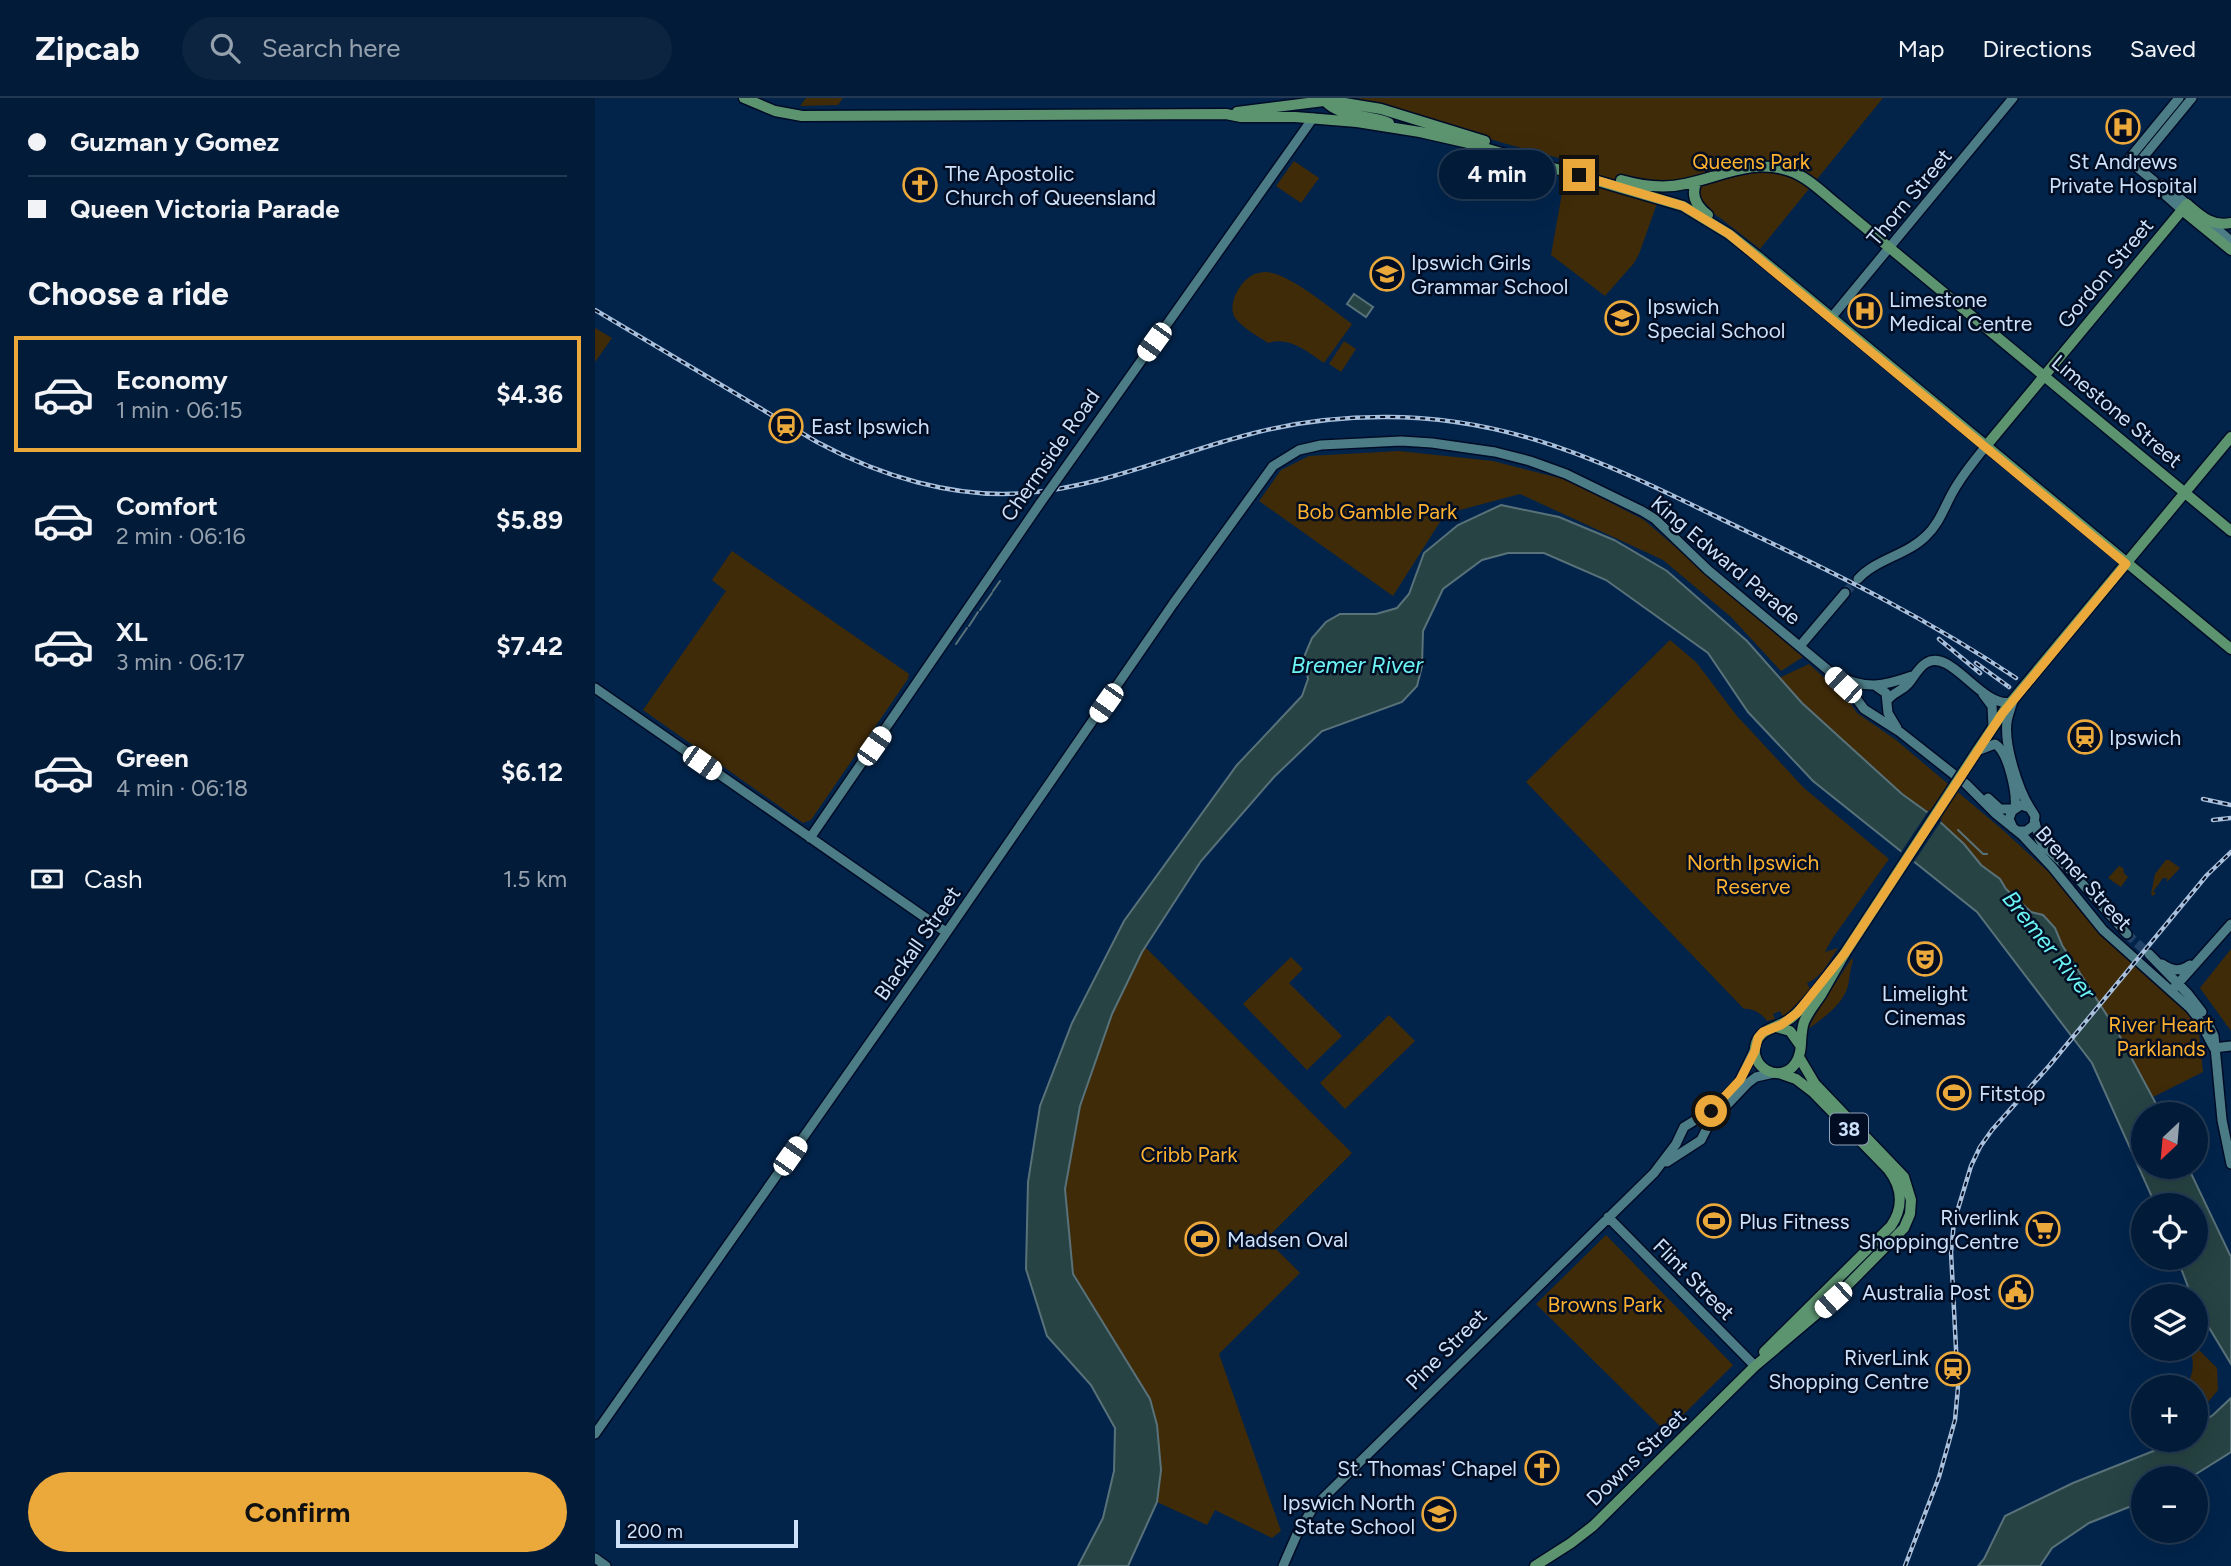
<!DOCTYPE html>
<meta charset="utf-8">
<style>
body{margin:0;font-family:Figtree,sans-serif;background:#0c2440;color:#f1f3f6;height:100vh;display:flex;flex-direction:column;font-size:26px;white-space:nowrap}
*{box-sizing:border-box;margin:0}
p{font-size:23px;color:#96a1ae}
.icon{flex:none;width:38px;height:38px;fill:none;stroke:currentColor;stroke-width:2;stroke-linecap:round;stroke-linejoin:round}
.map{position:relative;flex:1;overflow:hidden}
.drawer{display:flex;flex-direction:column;background:#021b38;width:595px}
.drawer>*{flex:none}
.hud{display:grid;align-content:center;height:154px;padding:0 28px;background:#021b38}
.needle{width:46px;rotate:206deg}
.controls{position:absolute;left:1536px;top:1004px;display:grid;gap:14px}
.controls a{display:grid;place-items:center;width:77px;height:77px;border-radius:50%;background:#021b38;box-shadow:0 7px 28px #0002,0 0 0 2px #233953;font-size:35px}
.scale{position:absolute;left:21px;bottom:18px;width:182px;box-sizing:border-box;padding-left:7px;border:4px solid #cde1fb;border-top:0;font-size:19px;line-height:24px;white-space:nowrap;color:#cde1fb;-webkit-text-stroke:5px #000d23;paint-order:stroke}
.end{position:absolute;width:32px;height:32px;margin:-16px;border:9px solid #eca93b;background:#111;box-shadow:0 0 0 4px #111}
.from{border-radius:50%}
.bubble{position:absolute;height:49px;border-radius:24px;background:#021b38;box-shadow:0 7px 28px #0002,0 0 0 2px #233953;font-size:23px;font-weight:700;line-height:49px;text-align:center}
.car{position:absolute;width:21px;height:42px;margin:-21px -10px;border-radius:9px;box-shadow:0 0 5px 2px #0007;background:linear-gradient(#fff 24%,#345 0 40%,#fff 0 76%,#345 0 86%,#fff 0)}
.hud b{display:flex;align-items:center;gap:24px;height:66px;font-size:26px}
.hud b+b{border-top:2px solid #233953}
.hud i{width:18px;height:18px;background:#f1f3f6}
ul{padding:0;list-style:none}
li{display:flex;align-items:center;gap:21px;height:116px;margin:0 14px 10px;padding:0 14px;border:4px solid transparent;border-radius:0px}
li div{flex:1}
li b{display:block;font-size:26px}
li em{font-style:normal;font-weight:700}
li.active{border-color:#eca93b}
li>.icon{width:63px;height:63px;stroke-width:1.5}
h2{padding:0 28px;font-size:32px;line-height:84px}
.pay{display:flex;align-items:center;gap:18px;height:77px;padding:0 28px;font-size:26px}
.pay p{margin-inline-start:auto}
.button{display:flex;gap:14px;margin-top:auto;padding:14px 28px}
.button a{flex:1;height:80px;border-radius:42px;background:#eca93b;color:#111;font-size:28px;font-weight:700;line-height:80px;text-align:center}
header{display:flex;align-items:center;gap:42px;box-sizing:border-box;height:98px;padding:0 35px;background:#021b38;border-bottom:2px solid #233953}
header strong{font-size:33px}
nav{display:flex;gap:38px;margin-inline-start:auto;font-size:24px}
.search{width:490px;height:63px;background:#0c2440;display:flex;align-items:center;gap:18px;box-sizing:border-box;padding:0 24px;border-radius:38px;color:#96a1ae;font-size:26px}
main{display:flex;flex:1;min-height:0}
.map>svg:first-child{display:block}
.green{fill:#402b09}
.water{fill:#274343;stroke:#59727a;stroke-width:2}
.pier{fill:#02244b}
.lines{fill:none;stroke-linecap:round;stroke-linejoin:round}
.stream{stroke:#59727a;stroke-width:2}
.secondary-tunnel{stroke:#204065;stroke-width:9;stroke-dasharray:9 4.5;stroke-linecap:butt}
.secondary-casing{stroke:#000c27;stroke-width:12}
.primary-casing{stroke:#000c27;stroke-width:13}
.secondary{stroke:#4c7d87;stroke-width:9}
.primary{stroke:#5d9470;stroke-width:10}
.rail-casing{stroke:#a9c0dc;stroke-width:4.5}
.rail{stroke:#000d23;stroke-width:2;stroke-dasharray:5;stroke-linecap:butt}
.secondary-bridge-casing{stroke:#000c27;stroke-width:12;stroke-linecap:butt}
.primary-bridge-casing{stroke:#000c27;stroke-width:13;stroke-linecap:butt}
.secondary-bridge{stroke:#4c7d87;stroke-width:9}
.primary-bridge{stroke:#5d9470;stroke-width:10}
.route{stroke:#eca93b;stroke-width:9}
.labels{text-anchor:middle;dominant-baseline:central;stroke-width:5;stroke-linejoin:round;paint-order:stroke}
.shield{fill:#000d23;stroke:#90a1ba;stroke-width:2}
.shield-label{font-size:19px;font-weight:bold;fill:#cde1fb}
.park-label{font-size:21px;fill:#feb22f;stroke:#000d23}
.poi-label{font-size:21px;fill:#cde1fb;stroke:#000d23;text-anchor:start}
.street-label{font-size:21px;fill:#cde1fb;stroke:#000d23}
.water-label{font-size:23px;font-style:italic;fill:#6bf5f5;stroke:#000d23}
</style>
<header>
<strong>Zipcab</strong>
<div class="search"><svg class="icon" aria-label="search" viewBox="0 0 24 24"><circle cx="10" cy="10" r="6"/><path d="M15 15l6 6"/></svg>Search here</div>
<nav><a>Map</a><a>Directions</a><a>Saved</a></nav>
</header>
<main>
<section class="drawer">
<div class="hud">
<b><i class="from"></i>Guzman y Gomez</b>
<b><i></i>Queen Victoria Parade</b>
</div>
<h2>Choose a ride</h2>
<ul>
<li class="active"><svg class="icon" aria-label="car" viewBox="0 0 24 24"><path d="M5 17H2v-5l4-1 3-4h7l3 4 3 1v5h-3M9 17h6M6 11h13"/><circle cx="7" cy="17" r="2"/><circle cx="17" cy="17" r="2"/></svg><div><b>Economy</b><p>1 min · 06:15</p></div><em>$4.36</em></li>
<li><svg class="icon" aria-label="car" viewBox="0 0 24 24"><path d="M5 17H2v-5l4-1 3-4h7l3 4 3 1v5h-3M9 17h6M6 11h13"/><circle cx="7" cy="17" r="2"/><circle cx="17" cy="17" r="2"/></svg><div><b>Comfort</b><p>2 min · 06:16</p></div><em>$5.89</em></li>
<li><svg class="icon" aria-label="car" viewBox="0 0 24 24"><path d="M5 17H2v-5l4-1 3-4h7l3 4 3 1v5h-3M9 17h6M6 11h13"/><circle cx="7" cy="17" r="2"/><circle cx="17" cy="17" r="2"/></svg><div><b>XL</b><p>3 min · 06:17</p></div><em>$7.42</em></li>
<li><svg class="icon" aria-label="car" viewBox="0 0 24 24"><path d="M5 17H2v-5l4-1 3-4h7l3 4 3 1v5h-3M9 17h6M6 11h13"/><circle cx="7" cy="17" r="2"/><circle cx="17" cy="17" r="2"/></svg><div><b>Green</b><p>4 min · 06:18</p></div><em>$6.12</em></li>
</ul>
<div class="pay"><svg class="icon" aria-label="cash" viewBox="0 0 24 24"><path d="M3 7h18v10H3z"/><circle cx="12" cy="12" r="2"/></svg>Cash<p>1.5 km</p></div>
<div class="button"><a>Confirm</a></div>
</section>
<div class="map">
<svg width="1636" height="1468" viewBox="0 0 1636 1468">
<rect width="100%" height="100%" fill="#02244b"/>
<path class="green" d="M211,0h37l-5,7 -38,1z
M762,0h526l-123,151 -41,-32 -15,-9 -7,-15 -23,-13 -9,1 -26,73 -5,9 -29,33 -54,-41 13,-73 6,-21 -67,-18z
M699,63l25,17 -18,25 -25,-17z
M672,174c25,3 64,37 85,52l-28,39c-16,-11 -35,-27 -56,-20 -10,-7 -24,-14 -32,-24 -10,-12 3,-36 15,-43 5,-3 10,-4 16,-4z
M0,230l17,10 -17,24z
M749,243l12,8 -15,23 -12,-8z
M804,353l94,10 74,19 77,40 159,137 -22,14 -50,-54 -68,-57 -143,-66 -75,20 -52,82 -134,-95 22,-31 28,-14z
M137,453l177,123 -1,5 -97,141 -8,3 -160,-113 83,-119 -14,-11z
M1075,542l26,22 41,54 67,72 85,71 -57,80 -7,13 13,-4c-10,15 -16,29 -31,35l3,6 -16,18 -11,10 -3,-6 -7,3 2,5 -8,2c-4,-7 -16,-14 -23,-12l-218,-227z
M1214,566l36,32 12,17 39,27 108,91 51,47 55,66 64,54 19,21 6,14 4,39 -50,25 -46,-81 -45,-71 -7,-17 -24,-16 -19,-16 -12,-17 -19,-14 -17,-21 -26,-24 -36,-26 -100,-91 -23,-25z
M1571,762h3l11,8 -13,14v-4h-4l-10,14 3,1 -3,3 -2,-2 4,-20z
M1524,768l4,2 1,5 4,4 -7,10 -13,-9z
M550,849l207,206 -86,86 34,34 -81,81 62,177 -9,7 -57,-28 -8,15 -50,-23 4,-32 -4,-45 -7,-26 -77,-125 -8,-85 15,-83 32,-92z
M1636,851v82l-31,-43z
M696,859l12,12 -14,14 53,53 -35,34 -64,-66z
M1257,860l1,3c-4,11 -3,19 -6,28 -7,18 -24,29 -39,40l9,-18z
M794,917l26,26 -70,68 -25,-26z
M1011,1137l127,130 -67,67 -130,-128z
M1601,1249l21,21 1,22 -10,12 -12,7v-21h-10c7,-14 9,-24 4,-39h6z"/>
<path class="water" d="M759,196l19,13 -7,10 -19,-13z
M906,407l58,12 55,23 53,31 80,70 55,62 100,91 36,26 26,24 17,21 19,14 6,10 25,23 12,3 12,13 7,17 55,86 45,84h-18v52h44l43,90v107l-35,-58v-9h-4l-15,-39h19v-52h-40l-64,-143 -115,-151 -164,-131 -65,-69 -40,-59 -102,-73 -62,-27h-36l-26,7 -39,29 -20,42 -1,35 -5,20 -15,16 -80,29 -48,46 -73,84 -59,91 -30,62 -32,92 -15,83 8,85 77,125 7,26 4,45 -4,32 -29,64h-50l25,-48 11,-47 1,-43 -24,-43 -44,-49 -21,-67 2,-87 12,-76 32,-83 52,-102 113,-156 65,-69 6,-17 -4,-22 8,-19 14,-16 14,-8h36l21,-6 12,-14 15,-41 34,-28z
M1636,1300v54l-43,27h-44v22l-55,22 -37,25 -12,18h-62l6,-7 21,-43 68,-33 88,-35 13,-8h22v-14l17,-11z"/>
<path class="pier" d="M1334,712l13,10 -30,45 -13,-10z"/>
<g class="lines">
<path class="stream" d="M398,493l7,-10
M385,512l12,-17
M374,528l9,-14
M361,546l11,-16
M1363,732l25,24h4"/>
<path class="secondary-tunnel" d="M1250,495l13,-14
M1532,836l22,20"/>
<defs>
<path id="secondary" d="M1584,0l-51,62 26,21 1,5 27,24
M1541,68l56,-68
M1567,86l25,20
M1611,122l25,21
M1236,220l182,-220
M461,383l257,-363
M1263,481c18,-20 49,-24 68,-43 14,-13 19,-31 28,-46 9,-16 21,-30 32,-44
M1205,548l45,-53
M1244,578c27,14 45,10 73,0
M1281,588l10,7 2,20 9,15
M0,590l351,244
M1388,596l9,12 1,21
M1292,603c7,-10 14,-9 21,-17 6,-7 10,-16 18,-21 25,-16 56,46 85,39
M1418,603c-2,7 -5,14 -6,21 -3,23 11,67 23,86
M1382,653l18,-7c13,7 22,49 20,64
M1393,700l12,11h13
M1440,724l4,16 4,7 28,26 56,63
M1418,730l-4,-9 3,-8 9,-6 9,3 5,8 -1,9 -8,6h-8
M215,740l231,-336
M1554,856l39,40 14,18
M1567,866c10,7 18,8 28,1
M1579,890l57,-64
M1614,927l5,11 8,84 9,44
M1619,950l17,-2
M1072,1064l34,-22 8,-16 39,-41 8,-6 18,-4
M1013,1119l147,149
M0,1336l325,-463 253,-367 100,-138 26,-16 22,-5 80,-4 31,2 63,9 35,9 36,13 76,37 13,8 53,51 120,100 25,24 11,15 36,23 66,52 30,30 26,21 30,32 51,63 87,78 8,10 16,30
M0,1460l11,8
M688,1468l14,-32 16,-26 341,-335 22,-29 8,-17 28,-17 26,-26 16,-33"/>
<path id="primary" d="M149,0l31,13 27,5 424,-2 15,3h54l62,5 63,10 44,10 219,64 46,28 32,25 470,390
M730,3c15,17 44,13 64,22
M642,14l87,-11 15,1 42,7 104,32
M1026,82c21,6 42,9 64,4 35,-7 68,-26 105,-13 19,7 33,22 48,34l393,326
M1102,83c-7,14 -1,25 11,34
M1587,112l49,40
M1391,348l201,-242c14,12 25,23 44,19
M1382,653l29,-43 225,-271
M1250,855c-8,14 -16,28 -24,42 -6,9 -13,17 -17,27 -5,14 0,30 -9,42 -15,21 -47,3 -39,-21 5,-15 23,-16 34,-24 20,-16 39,-46 55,-66z
M1181,929l14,4 10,14
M1169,1254l127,-126c13,-19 11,-39 -3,-57l-75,-77 -17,-13 -17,-6
M940,1468l36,-23 22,-17 162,-160 78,-66 71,-72 6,-14 1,-14 -7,-23 -89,-93 -16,-27"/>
</defs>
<use href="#secondary" class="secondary-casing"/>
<use href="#primary" class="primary-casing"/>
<use href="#secondary" class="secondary"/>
<use href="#primary" class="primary"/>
<defs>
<path id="rail" d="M0,212l222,132c63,34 137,57 209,51 75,-6 146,-38 217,-57 46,-13 92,-19 140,-19 139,-1 242,56 363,114 93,44 185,90 270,147
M1344,541l41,34
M1381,565l33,24
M1608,701l28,6
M1618,722l18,-2
M1310,1468l34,-89 16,-57 3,-33 -7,-135 3,-30 17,-56 9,-19 12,-17 57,-64 158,-191 24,-23"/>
</defs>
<use href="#rail" class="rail-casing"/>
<use href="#rail" class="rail"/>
<defs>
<path id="secondary-bridge" d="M446,404l15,-21"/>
<path id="primary-bridge" d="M1250,855l132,-202"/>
</defs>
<use href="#secondary-bridge" class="secondary-bridge-casing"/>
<use href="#primary-bridge" class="primary-bridge-casing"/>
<use href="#secondary-bridge" class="secondary-bridge"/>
<use href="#primary-bridge" class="primary-bridge"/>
</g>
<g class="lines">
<path class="route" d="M984,77l104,31 46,28 397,330 -124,150 -157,239 -48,60 -16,12 -18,7 -5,6 -3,13 -15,29 -29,31"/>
</g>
<defs>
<symbol id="hospital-ring" viewBox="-11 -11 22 22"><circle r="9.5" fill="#000d23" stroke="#eca93b" stroke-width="1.5"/><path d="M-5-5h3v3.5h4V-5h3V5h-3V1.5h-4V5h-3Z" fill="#eca93b"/></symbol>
<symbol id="church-ring" viewBox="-11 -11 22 22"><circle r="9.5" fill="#000d23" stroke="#eca93b" stroke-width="1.5"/><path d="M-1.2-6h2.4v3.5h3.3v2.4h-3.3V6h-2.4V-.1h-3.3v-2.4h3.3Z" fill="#eca93b"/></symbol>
<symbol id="school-ring" viewBox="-11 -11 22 22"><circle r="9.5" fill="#000d23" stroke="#eca93b" stroke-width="1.5"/><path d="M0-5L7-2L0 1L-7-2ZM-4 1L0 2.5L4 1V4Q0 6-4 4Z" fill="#eca93b"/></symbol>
<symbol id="station-ring" viewBox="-11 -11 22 22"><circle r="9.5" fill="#000d23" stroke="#eca93b" stroke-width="1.5"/><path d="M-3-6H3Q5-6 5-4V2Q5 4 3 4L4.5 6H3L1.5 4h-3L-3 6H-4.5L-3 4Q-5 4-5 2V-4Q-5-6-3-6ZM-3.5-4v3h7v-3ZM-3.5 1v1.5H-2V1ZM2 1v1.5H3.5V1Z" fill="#eca93b"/></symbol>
<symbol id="theatre-ring" viewBox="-11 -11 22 22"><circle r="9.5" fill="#000d23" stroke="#eca93b" stroke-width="1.5"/><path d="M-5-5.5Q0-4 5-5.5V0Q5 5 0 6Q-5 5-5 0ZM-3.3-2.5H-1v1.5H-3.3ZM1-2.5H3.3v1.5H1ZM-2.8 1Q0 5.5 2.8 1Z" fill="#eca93b"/></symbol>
<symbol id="stadium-ring" viewBox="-11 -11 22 22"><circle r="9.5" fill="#000d23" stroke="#eca93b" stroke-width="1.5"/><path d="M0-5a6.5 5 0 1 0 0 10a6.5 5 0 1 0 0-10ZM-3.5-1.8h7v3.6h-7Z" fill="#eca93b"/></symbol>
<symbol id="supermarket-ring" viewBox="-11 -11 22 22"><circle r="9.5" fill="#000d23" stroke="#eca93b" stroke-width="1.5"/><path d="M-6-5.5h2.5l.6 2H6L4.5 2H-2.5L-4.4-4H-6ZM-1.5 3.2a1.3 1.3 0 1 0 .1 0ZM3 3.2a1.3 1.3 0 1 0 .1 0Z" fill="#eca93b"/></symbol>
<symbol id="civic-ring" viewBox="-11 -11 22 22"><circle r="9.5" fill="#000d23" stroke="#eca93b" stroke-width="1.5"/><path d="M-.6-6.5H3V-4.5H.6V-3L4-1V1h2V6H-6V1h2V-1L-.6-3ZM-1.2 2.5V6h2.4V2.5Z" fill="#eca93b"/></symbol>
</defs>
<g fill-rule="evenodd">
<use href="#hospital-ring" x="1509" y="10" width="38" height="38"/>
<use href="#church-ring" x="306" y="68" width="38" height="38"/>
<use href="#school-ring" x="773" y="157" width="38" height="38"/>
<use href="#hospital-ring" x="1251" y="194" width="38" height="38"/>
<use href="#school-ring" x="1008" y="201" width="38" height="38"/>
<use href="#station-ring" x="172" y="309" width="38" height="38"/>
<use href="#station-ring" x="1471" y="620" width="38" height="38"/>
<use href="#theatre-ring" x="1311" y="842" width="38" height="38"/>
<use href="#stadium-ring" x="1340" y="976" width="38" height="38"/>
<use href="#stadium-ring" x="1100" y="1104" width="38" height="38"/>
<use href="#supermarket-ring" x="1429" y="1112" width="38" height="38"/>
<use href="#stadium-ring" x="588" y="1122" width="38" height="38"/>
<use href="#civic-ring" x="1402" y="1175" width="38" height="38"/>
<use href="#station-ring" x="1339" y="1252" width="38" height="38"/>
<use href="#church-ring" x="928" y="1351" width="38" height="38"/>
<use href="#school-ring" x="825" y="1397" width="38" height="38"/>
</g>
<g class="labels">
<rect class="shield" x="1235" y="1015.5" width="38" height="31" rx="5"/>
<g class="shield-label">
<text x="1254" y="1031">38</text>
</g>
<g class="park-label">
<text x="1156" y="63">Queens Park</text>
<text x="782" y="413">Bob Gamble Park</text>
<text x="1158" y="764">North Ipswich<tspan x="1158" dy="24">Reserve</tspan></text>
<text x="1566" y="926">River Heart<tspan x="1566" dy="24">Parklands</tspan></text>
<text x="594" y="1056">Cribb Park</text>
<text x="1010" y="1206">Browns Park</text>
</g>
<g class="poi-label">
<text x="1528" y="63" text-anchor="middle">St Andrews<tspan x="1528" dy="24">Private Hospital</tspan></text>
<text x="350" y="75">The Apostolic<tspan x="350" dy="24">Church of Queensland</tspan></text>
<text x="816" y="164">Ipswich Girls<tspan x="816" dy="24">Grammar School</tspan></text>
<text x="1294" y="201">Limestone<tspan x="1294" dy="24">Medical Centre</tspan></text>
<text x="1052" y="208">Ipswich<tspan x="1052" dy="24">Special School</tspan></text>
<text x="216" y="328">East Ipswich</text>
<text x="1514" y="639">Ipswich</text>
<text x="1330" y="895" text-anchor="middle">Limelight<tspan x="1330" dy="24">Cinemas</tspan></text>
<text x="1384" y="995">Fitstop</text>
<text x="1424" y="1119" text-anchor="end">Riverlink<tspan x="1424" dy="24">Shopping Centre</tspan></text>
<text x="1144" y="1123">Plus Fitness</text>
<text x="632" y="1141">Madsen Oval</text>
<text x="1396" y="1194" text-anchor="end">Australia Post</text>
<text x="1334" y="1259" text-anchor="end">RiverLink<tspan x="1334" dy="24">Shopping Centre</tspan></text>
<text x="922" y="1370" text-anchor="end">St. Thomas' Chapel</text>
<text x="820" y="1404" text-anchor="end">Ipswich North<tspan x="820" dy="24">State School</tspan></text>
</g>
<g class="street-label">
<text transform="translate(1314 99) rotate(-50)">Thorn Street</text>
<text transform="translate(1510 175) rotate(-50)">Gordon Street</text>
<text transform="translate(1522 313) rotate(40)">Limestone Street</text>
<text transform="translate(455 357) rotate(-55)">Chermside Road</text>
<text transform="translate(1131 462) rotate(40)">King Edward Parade</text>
<text transform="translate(1489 780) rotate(48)">Bremer Street</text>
<text transform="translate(322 845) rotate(-55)">Blackall Street</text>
<text transform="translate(1099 1181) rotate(45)">Flint Street</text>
<text transform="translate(851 1251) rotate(-45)">Pine Street</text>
<text transform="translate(1041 1359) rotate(-44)">Downs Street</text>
</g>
<g class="water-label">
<text x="762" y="567">Bremer River</text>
<text transform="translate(1454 847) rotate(51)">Bremer River</text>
</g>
</g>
</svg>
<div class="controls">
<a><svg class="needle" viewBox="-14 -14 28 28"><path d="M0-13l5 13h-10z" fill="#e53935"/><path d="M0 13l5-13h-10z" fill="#96a1ae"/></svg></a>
<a><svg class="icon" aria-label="locate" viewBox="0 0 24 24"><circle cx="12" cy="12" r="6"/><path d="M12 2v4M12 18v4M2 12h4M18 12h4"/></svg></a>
<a><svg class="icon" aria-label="layers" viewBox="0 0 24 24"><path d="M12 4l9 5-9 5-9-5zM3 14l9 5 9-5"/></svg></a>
<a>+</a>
<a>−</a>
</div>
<div class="scale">200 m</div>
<i class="end from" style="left:1116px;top:1013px"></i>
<i class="end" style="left:984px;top:77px"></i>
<div class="bubble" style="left:844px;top:52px;width:116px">4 min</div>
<i class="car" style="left:559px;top:244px;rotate:216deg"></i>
<i class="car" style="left:1248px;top:587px;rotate:313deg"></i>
<i class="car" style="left:511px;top:605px;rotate:215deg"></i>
<i class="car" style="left:279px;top:648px;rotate:35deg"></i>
<i class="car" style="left:107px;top:665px;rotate:125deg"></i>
<i class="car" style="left:195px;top:1058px;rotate:35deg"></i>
<i class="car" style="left:1238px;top:1202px;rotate:228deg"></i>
</div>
</main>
